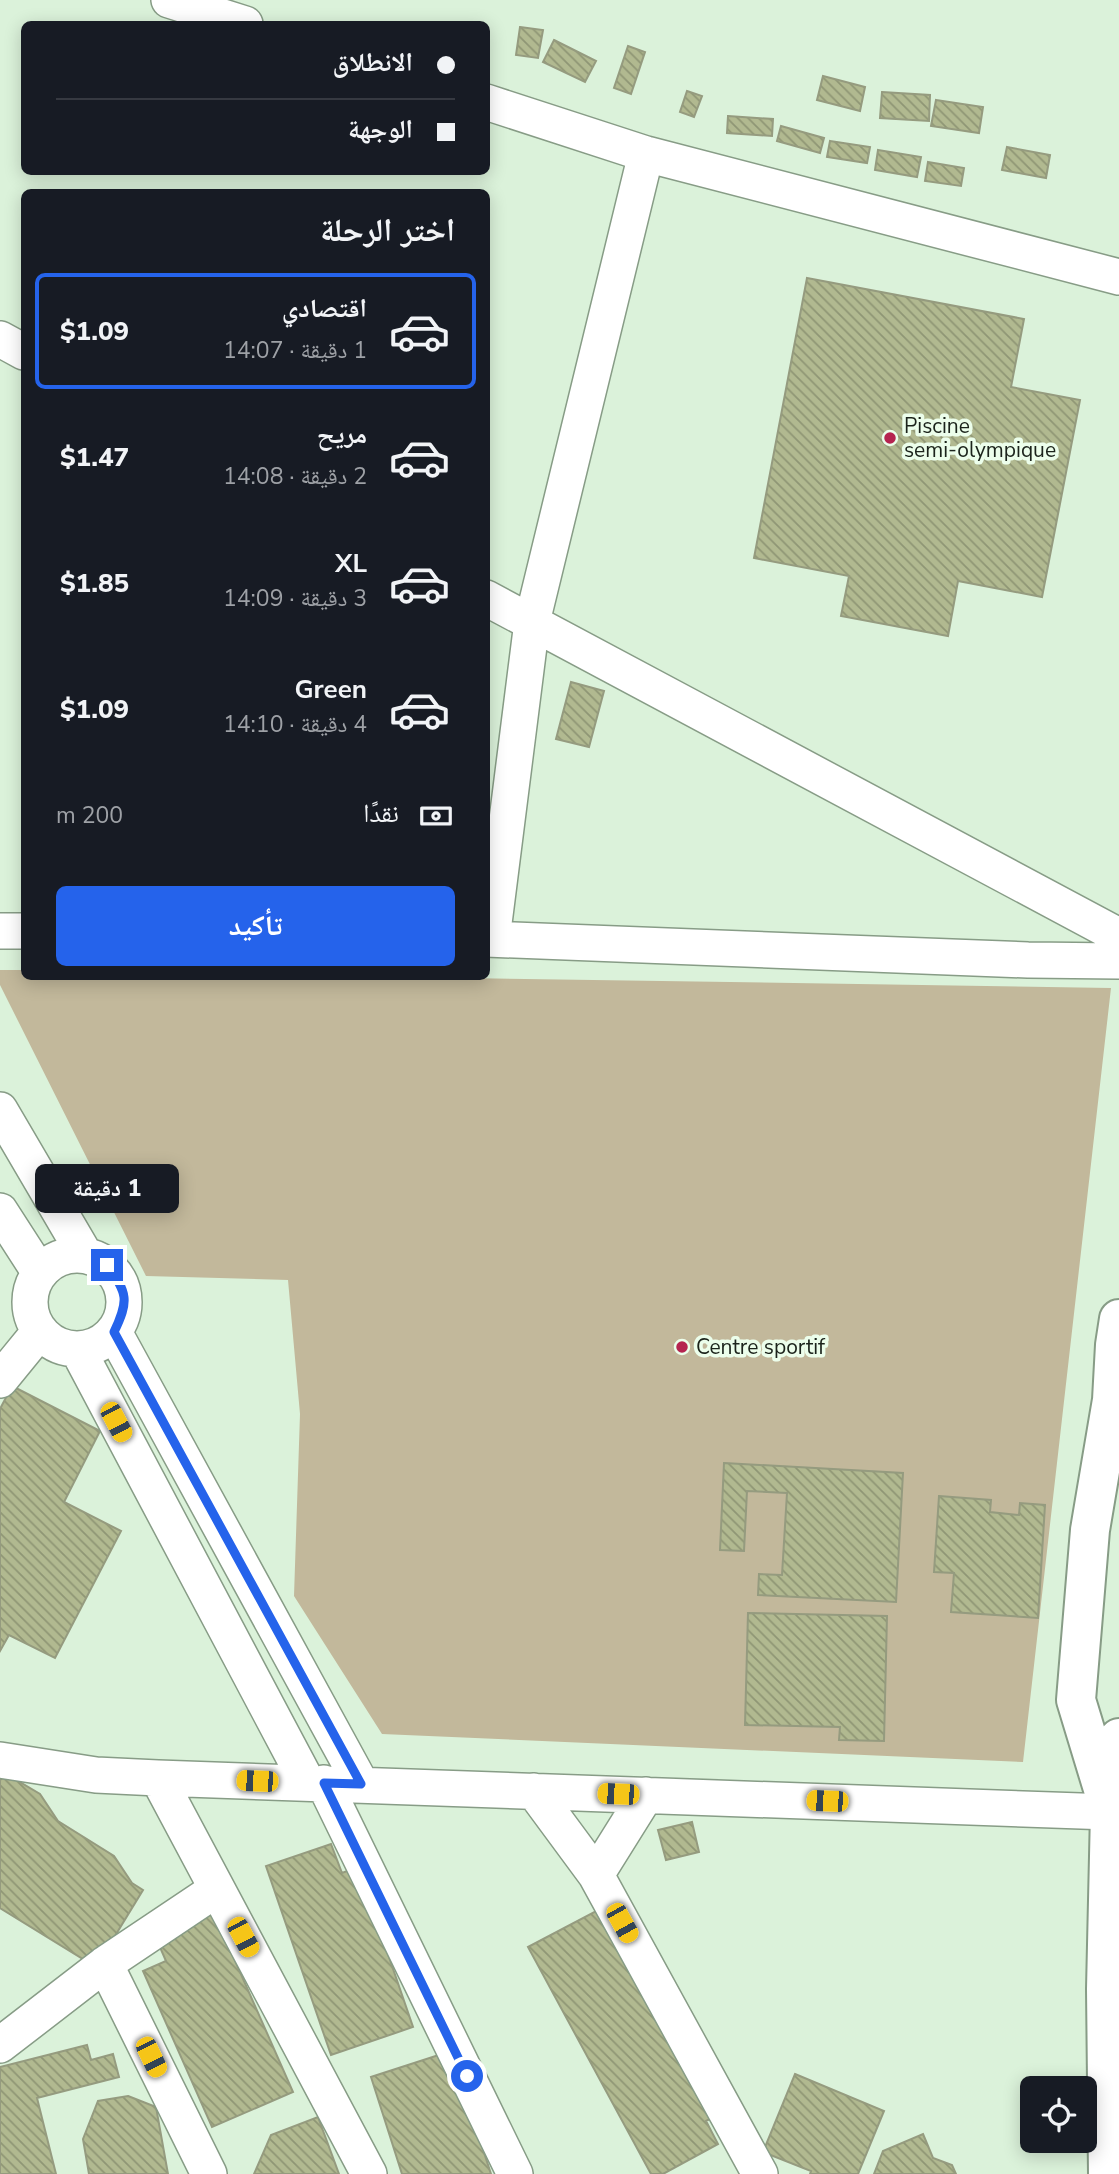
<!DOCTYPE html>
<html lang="ar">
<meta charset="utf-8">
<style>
body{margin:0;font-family:"Nunito Sans","Noto Naskh Arabic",sans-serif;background:#20242c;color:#f1f3f6;direction:rtl;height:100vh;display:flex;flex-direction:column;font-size:26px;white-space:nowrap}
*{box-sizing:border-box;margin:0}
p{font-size:23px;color:#9ea1a6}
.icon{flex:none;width:38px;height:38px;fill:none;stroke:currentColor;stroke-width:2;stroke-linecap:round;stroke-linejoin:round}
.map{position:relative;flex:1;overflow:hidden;direction:ltr}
.details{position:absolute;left:21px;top:189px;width:469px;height:791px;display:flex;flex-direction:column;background:#171b24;border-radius:10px;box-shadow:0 4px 18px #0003;direction:rtl}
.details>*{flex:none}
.guide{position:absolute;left:21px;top:21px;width:469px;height:154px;border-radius:10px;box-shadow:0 4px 18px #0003;direction:rtl;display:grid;align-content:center;height:154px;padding:0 35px;background:#171b24}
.fabs{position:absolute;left:1020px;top:2076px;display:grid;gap:14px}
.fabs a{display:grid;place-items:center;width:77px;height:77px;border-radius:10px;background:#171b24;box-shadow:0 4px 18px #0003;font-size:35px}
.end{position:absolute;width:32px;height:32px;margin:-16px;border:9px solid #2563eb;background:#fff;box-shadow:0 0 0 4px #fff}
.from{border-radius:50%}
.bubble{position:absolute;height:49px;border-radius:10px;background:#171b24;box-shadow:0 4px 18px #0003;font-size:23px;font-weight:800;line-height:49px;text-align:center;direction:rtl}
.car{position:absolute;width:21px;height:42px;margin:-21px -10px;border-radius:9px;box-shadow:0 0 5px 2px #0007;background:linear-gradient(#f5c518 24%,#345 0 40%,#f5c518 0 76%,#345 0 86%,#f5c518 0)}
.guide b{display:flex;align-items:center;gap:24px;height:66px;font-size:26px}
.guide b+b{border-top:2px solid #363941}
.guide i{width:18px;height:18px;background:#f1f3f6}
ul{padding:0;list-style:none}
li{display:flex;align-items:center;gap:21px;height:116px;margin:0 14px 10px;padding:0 21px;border:4px solid transparent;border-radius:10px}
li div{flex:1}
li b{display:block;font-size:26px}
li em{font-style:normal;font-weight:800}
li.on{border-color:#2563eb}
li>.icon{width:63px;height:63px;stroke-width:1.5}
h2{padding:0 35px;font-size:32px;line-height:84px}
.pay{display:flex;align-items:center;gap:18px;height:77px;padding:0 35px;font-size:26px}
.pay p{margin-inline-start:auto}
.action{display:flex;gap:14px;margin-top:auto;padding:14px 35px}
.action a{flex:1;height:80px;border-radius:10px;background:#2563eb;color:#fff;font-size:28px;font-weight:800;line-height:80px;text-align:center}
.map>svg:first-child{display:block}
.grass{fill:#c2b89b}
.building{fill:url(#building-back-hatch);stroke:#959b7f;stroke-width:2}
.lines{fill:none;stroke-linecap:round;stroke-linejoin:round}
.minor-casing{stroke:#879c86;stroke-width:38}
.primary-casing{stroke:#879c86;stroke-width:42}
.minor{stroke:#fff;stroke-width:35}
.primary{stroke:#fff;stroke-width:38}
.route{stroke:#2563eb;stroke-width:9}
.poi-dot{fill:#b52450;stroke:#ecfeeb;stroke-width:2.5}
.labels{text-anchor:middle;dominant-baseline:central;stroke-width:7;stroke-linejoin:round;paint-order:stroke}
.poi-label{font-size:21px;fill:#1b231b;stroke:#ecfeeb;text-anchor:start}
</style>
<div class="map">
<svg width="1119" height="2174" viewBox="0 0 1119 2174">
<defs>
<pattern id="building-back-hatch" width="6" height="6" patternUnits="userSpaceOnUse" patternTransform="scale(1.75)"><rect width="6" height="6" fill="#b1b990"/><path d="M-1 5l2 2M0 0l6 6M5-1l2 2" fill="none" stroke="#8f9675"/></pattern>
</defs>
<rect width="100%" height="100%" fill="#dbf2da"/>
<path class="grass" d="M0,970h24v6l378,1 709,11 -88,774 -641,-28 -88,-138 6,-182 -12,-134 -142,-4 -146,-291z"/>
<path class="building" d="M520,27l23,3 -5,28 -22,-3z
M554,40l42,21 -11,21 -42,-20z
M628,46l17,6 -14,42 -17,-6z
M823,76l42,11 -5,24 -43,-11z
M687,91l15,5 -8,21 -14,-5z
M882,92l48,3 -1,26 -49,-3z
M936,100l47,7 -4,26 -48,-7z
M728,116l45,3 -1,17 -45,-3z
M781,126l43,12 -4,15 -43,-12z
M830,141l40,6 -3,16 -40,-6z
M1007,147l43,8 -4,23 -44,-8z
M878,150l43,7 -4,20 -42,-7z
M928,162l36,6 -3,18 -36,-5z
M807,278l217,41 -13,68 69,13 -38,197 -84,-16 -10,55 -107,-20 8,-40 -95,-18z
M571,682l33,9 -15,56 -33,-8z
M12,1386l88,45 -36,71 57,29 -66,127 -46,-23 -9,16v-242z
M724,1463l179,10 -7,129 -138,-7 1,-21 23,1 5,-82 -40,-2 -3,60 -24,-1z
M939,1496l52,4 -1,12 29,3 1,-12 25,2 -7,113 -87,-6 3,-39 -20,-1z
M748,1613l139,3 -3,125 -45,-1 1,-13 -95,-2z
M8,1775l32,19 18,27 56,35 18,27 11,7 -47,77 -96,-59v-128z
M692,1822l7,30 -33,8 -8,-30z
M331,1844l11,29 16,-6 55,160 -82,28 -65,-189z
M600,1909l119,205 -13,7 12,23 -55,30h-12l-123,-227z
M214,1913l79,179 -81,35 -69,-156 23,-10 -10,-23z
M87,2045l4,15 22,-6 6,23 -82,21 19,76h-56v-107z
M451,2051l40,123h-89l-31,-97z
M795,2074l89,37 -26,63h-48l1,-3 -48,-19z
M128,2096l28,11 12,67h-79l-6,-35 15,-38z
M318,2117l21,57h-85l17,-39z
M923,2134l10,24 19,7 4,9h-82l9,-23z"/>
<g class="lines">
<defs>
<path id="minor" d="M169,0l76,24
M486,102l160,52 473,123
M0,339l24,13
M486,598l633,338
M0,931h24
M486,939l542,21 91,1
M492,939l40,-317 114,-468
M0,1110l85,145
M0,1211l40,62
M30 1302a47 47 0 1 1 94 0a47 47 0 1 1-94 0Z
M114,1332l247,452
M78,1350l229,432
M0,1380l40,-49
M0,1760l96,15 62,3 952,34 9,-25
M158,1778l211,396
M324,1783l191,391
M534,1791l62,84 164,299
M596,1875l50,-80
M105,1964l104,210
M0,2045l105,-81 112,-75"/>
<path id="primary" d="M1110,1812l-34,-112 14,-170 22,-130 3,-55 4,-26
M1108,2174l-2,-185 4,-177 9,-74"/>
</defs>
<use href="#minor" class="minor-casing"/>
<use href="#primary" class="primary-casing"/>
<use href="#minor" class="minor"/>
<use href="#primary" class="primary"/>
</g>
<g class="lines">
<path class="route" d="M107,1265c21,28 22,36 7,67l247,452 -37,-1 143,293"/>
</g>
<g class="poi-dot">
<circle cx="890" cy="438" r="7"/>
<circle cx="682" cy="1347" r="7"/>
</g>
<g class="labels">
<g class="poi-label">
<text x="904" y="426">Piscine<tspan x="904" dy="24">semi-olympique</tspan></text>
<text x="696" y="1347">Centre sportif</text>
</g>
</g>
</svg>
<div class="fabs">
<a><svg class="icon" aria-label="locate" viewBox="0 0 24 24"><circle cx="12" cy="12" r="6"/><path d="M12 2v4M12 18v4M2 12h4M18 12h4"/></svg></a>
</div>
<i class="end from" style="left:467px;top:2076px"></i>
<i class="end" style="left:107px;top:1265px"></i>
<div class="bubble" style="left:35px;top:1164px;width:144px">1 دقيقة</div>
<i class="car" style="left:116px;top:1422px;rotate:152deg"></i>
<i class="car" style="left:257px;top:1781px;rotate:272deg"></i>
<i class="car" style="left:618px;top:1794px;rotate:272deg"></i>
<i class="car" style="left:827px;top:1801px;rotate:272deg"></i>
<i class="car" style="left:622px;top:1923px;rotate:151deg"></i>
<i class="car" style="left:243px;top:1937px;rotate:152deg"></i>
<i class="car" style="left:151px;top:2057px;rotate:154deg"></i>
<div class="guide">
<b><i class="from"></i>الانطلاق</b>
<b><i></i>الوجهة</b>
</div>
<section class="details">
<h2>اختر الرحلة</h2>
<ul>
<li class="on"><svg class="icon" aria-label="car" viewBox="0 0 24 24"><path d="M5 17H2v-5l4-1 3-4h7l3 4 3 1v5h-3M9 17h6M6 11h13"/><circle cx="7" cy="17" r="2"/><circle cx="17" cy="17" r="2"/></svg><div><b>اقتصادي</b><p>1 دقيقة · 14:07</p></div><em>$1.09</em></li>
<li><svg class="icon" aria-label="car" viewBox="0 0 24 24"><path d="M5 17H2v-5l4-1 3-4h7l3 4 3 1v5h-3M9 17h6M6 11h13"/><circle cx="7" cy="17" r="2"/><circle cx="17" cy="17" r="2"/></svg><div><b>مريح</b><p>2 دقيقة · 14:08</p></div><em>$1.47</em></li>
<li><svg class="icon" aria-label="car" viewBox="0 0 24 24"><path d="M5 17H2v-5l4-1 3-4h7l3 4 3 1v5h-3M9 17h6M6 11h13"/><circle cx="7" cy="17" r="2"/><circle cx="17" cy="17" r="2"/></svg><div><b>XL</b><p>3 دقيقة · 14:09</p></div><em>$1.85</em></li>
<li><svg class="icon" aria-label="car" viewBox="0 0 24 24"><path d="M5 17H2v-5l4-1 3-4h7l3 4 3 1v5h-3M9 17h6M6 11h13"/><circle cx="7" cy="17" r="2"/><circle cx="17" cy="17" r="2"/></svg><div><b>Green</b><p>4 دقيقة · 14:10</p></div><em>$1.09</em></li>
</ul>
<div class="pay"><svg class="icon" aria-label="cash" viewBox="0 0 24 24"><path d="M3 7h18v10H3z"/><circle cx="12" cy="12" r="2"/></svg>نقدًا<p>200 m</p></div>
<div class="action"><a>تأكيد</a></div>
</section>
</div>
